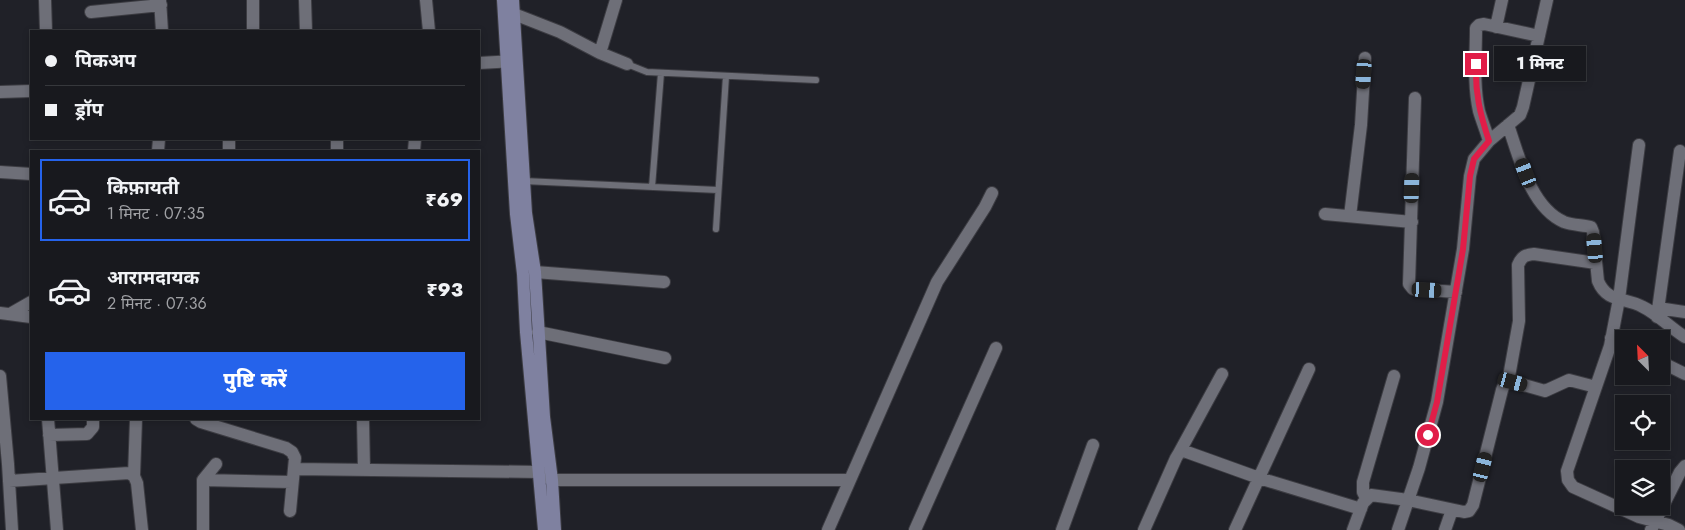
<!DOCTYPE html>
<html lang="hi">
<meta charset="utf-8">
<style>
body{margin:0;font-family:Jost,"Noto Sans Devanagari",sans-serif;background:#25262b;color:#f1f3f6;height:100vh;display:flex;flex-direction:column;font-size:19px;white-space:nowrap}
*{box-sizing:border-box;margin:0}
p{font-size:16px;color:#9fa0a4}
.icon{flex:none;width:28px;height:28px;fill:none;stroke:currentColor;stroke-width:2;stroke-linecap:round;stroke-linejoin:round}
.map{position:relative;flex:1;overflow:hidden}
.drawer{position:absolute;left:30px;top:150px;width:450px;height:270px;display:flex;flex-direction:column;background:#18191e;border-radius:0px;box-shadow:0 2px 8px #0003,0 0 0 1px #36383c}
.drawer>*{flex:none}
.top-card{position:absolute;left:30px;top:30px;width:450px;height:110px;border-radius:0px;box-shadow:0 2px 8px #0003,0 0 0 1px #36383c;display:grid;align-content:center;height:110px;padding:0 15px;background:#18191e}
.needle{width:32px;rotate:336deg}
.fabs{position:absolute;left:1615px;top:330px;display:grid;gap:10px}
.fabs a{display:grid;place-items:center;width:55px;height:55px;border-radius:0px;background:#18191e;box-shadow:0 2px 8px #0003,0 0 0 1px #36383c;font-size:25px}
.end{position:absolute;width:22px;height:22px;margin:-11px;border:6px solid #e11d48;background:#fff;box-shadow:0 0 0 2px #fff}
.from{border-radius:50%}
.bubble{position:absolute;height:35px;border-radius:0px;background:#18191e;box-shadow:0 2px 8px #0003,0 0 0 1px #36383c;font-size:16px;font-weight:800;line-height:35px;text-align:center}
.car{position:absolute;width:15px;height:30px;margin:-15px -8px;border-radius:6px;box-shadow:0 0 4px 1px #0007;background:linear-gradient(#222 24%,#8ab4d8 0 40%,#222 0 76%,#8ab4d8 0 86%,#222 0)}
.top-card b{display:flex;align-items:center;gap:18px;height:48px;font-size:19px}
.top-card b+b{border-top:1px solid #36383c}
.top-card i{width:12px;height:12px;background:#f1f3f6}
ul{padding:9px 0 0;list-style:none}
li{display:flex;align-items:center;gap:15px;height:82px;margin:0 10px 8px;padding:0 5px;border:2px solid transparent;border-radius:0px}
li div{flex:1}
li b{display:block;font-size:19px}
li em{font-style:normal;font-weight:800}
li.current{border-color:#2563eb}
li>.icon{width:45px;height:45px;stroke-width:1.5}
.cta{display:flex;gap:10px;margin-top:auto;padding:10px 15px}
.cta a{flex:1;height:58px;border-radius:0px;background:#2563eb;color:#fff;font-size:20px;font-weight:800;line-height:58px;text-align:center}
.map>svg:first-child{display:block}
.lines{fill:none;stroke-linecap:round;stroke-linejoin:round}
.lane-casing{stroke:#3c3c42;stroke-width:8}
.street-casing{stroke:#3c3c42;stroke-width:14}
.secondary-casing{stroke:#3c3c42;stroke-width:14}
.lane{stroke:#6e6f78;stroke-width:6}
.street{stroke:#6e6f78;stroke-width:12}
.secondary{stroke:#7f81a0;stroke-width:12}
.route{stroke:#e11d48;stroke-width:6}
</style>
<div class="map">
<svg width="1685" height="530" viewBox="0 0 1685 530">
<rect width="100%" height="100%" fill="#202128"/>
<g class="lines">
<defs>
<path id="lane" d="M627,64l20,8 169,8
M524,181l194,9
M652,187l9,-114
M716,229l10,-153"/>
<path id="street" d="M45,0l1,31
M160,0l2,31
M253,0v31
M305,0l1,31
M426,0l3,31
M91,12l70,-7
M514,14l46,18 40,21 27,11
M1496,27l6,-27
M600,53l16,-53
M479,63l37,-2
M0,92l31,-1
M1415,98l-6,186 4,5 43,3
M1508,125c11,31 22,82 56,97 8,3 18,3 27,5l2,5 5,49c9,22 27,16 45,26 13,6 29,22 42,30
M1489,141c-3,-10 -7,-20 -10,-30 -6,-27 -3,-55 -3,-83l3,-3 5,-1 55,12
M1639,145l-20,154 -9,47 -43,125 1,9 5,7 66,30 30,8 10,5
M158,151l1,-12
M229,151v-12
M337,151v-12
M414,151l1,-12
M0,172l31,2
M1325,214l87,8
M1350,216l11,-91 4,-67
M535,272l129,10
M1658,308l27,4
M0,313l31,4
M10,314l21,-12
M1657,317l23,-166
M538,332l127,26
M1611,338l13,6
M1661,362l24,12
M0,376l8,88 4,66
M1508,382l11,-61 -1,-56c4,-9 7,-10 16,-11l62,9
M48,419l9,111
M196,419l5,3 85,26 6,4 3,6 -5,53
M363,419l1,50
M49,435l38,-1 6,-7v-8
M1179,453l43,-79
M294,469l246,3 12,8h298
M134,476l2,-57
M203,480l89,2
M9,481l120,-8 5,3 3,7 5,47
M1366,498l-3,-6v-10l31,-106
M203,530v-50l13,-16
M828,530l109,-248 48,-75 7,-14
M915,530l81,-182
M1062,530l31,-85
M1144,530l32,-72 3,-5 5,-2 75,27 102,31
M1235,530l74,-161
M1353,530l10,-27 8,-8 37,5 56,12 5,-1 4,-6 29,-115c2,-6 4,-8 11,-8l32,9 24,-11 27,7
M1398,530l21,-62 18,-66 26,-153 7,-73 4,-17 15,-18 31,-26 3,-8 24,-107
M1445,530l7,-20
M1651,530l29,-58 5,-6"/>
<path id="secondary" d="M503,0l13,214 7,60 3,58 18,198
M513,0l13,213 9,59 9,145 8,63 3,50"/>
</defs>
<use href="#lane" class="lane-casing"/>
<use href="#street" class="street-casing"/>
<use href="#secondary" class="secondary-casing"/>
<use href="#lane" class="lane"/>
<use href="#street" class="street"/>
<use href="#secondary" class="secondary"/>
</g>
<g class="lines">
<path class="route" d="M1428,435l9,-33 26,-153 7,-73 4,-17 15,-18c-9,-27 -14,-48 -13,-77"/>
</g>
</svg>
<div class="fabs">
<a><svg class="needle" viewBox="-14 -14 28 28"><path d="M0-13l5 13h-10z" fill="#e53935"/><path d="M0 13l5-13h-10z" fill="#9fa0a4"/></svg></a>
<a><svg class="icon" aria-label="locate" viewBox="0 0 24 24"><circle cx="12" cy="12" r="6"/><path d="M12 2v4M12 18v4M2 12h4M18 12h4"/></svg></a>
<a><svg class="icon" aria-label="layers" viewBox="0 0 24 24"><path d="M12 4l9 5-9 5-9-5zM3 14l9 5 9-5"/></svg></a>
</div>
<i class="end from" style="left:1428px;top:435px"></i>
<i class="end" style="left:1476px;top:64px"></i>
<div class="bubble" style="left:1494px;top:46px;width:92px">1 मिनट</div>
<i class="car" style="left:1364px;top:74px;rotate:184deg"></i>
<i class="car" style="left:1526px;top:173px;rotate:339deg"></i>
<i class="car" style="left:1412px;top:188px;rotate:2deg"></i>
<i class="car" style="left:1595px;top:248px;rotate:355deg"></i>
<i class="car" style="left:1427px;top:290px;rotate:93deg"></i>
<i class="car" style="left:1513px;top:382px;rotate:105deg"></i>
<i class="car" style="left:1483px;top:467px;rotate:14deg"></i>
<div class="top-card">
<b><i class="from"></i>पिकअप</b>
<b><i></i>ड्रॉप</b>
</div>
<section class="drawer">
<ul>
<li class="current"><svg class="icon" aria-label="car" viewBox="0 0 24 24"><path d="M5 17H2v-5l4-1 3-4h7l3 4 3 1v5h-3M9 17h6M6 11h13"/><circle cx="7" cy="17" r="2"/><circle cx="17" cy="17" r="2"/></svg><div><b>किफ़ायती</b><p>1 मिनट · 07:35</p></div><em>₹69</em></li>
<li><svg class="icon" aria-label="car" viewBox="0 0 24 24"><path d="M5 17H2v-5l4-1 3-4h7l3 4 3 1v5h-3M9 17h6M6 11h13"/><circle cx="7" cy="17" r="2"/><circle cx="17" cy="17" r="2"/></svg><div><b>आरामदायक</b><p>2 मिनट · 07:36</p></div><em>₹93</em></li>
</ul>
<div class="cta"><a>पुष्टि करें</a></div>
</section>
</div>
